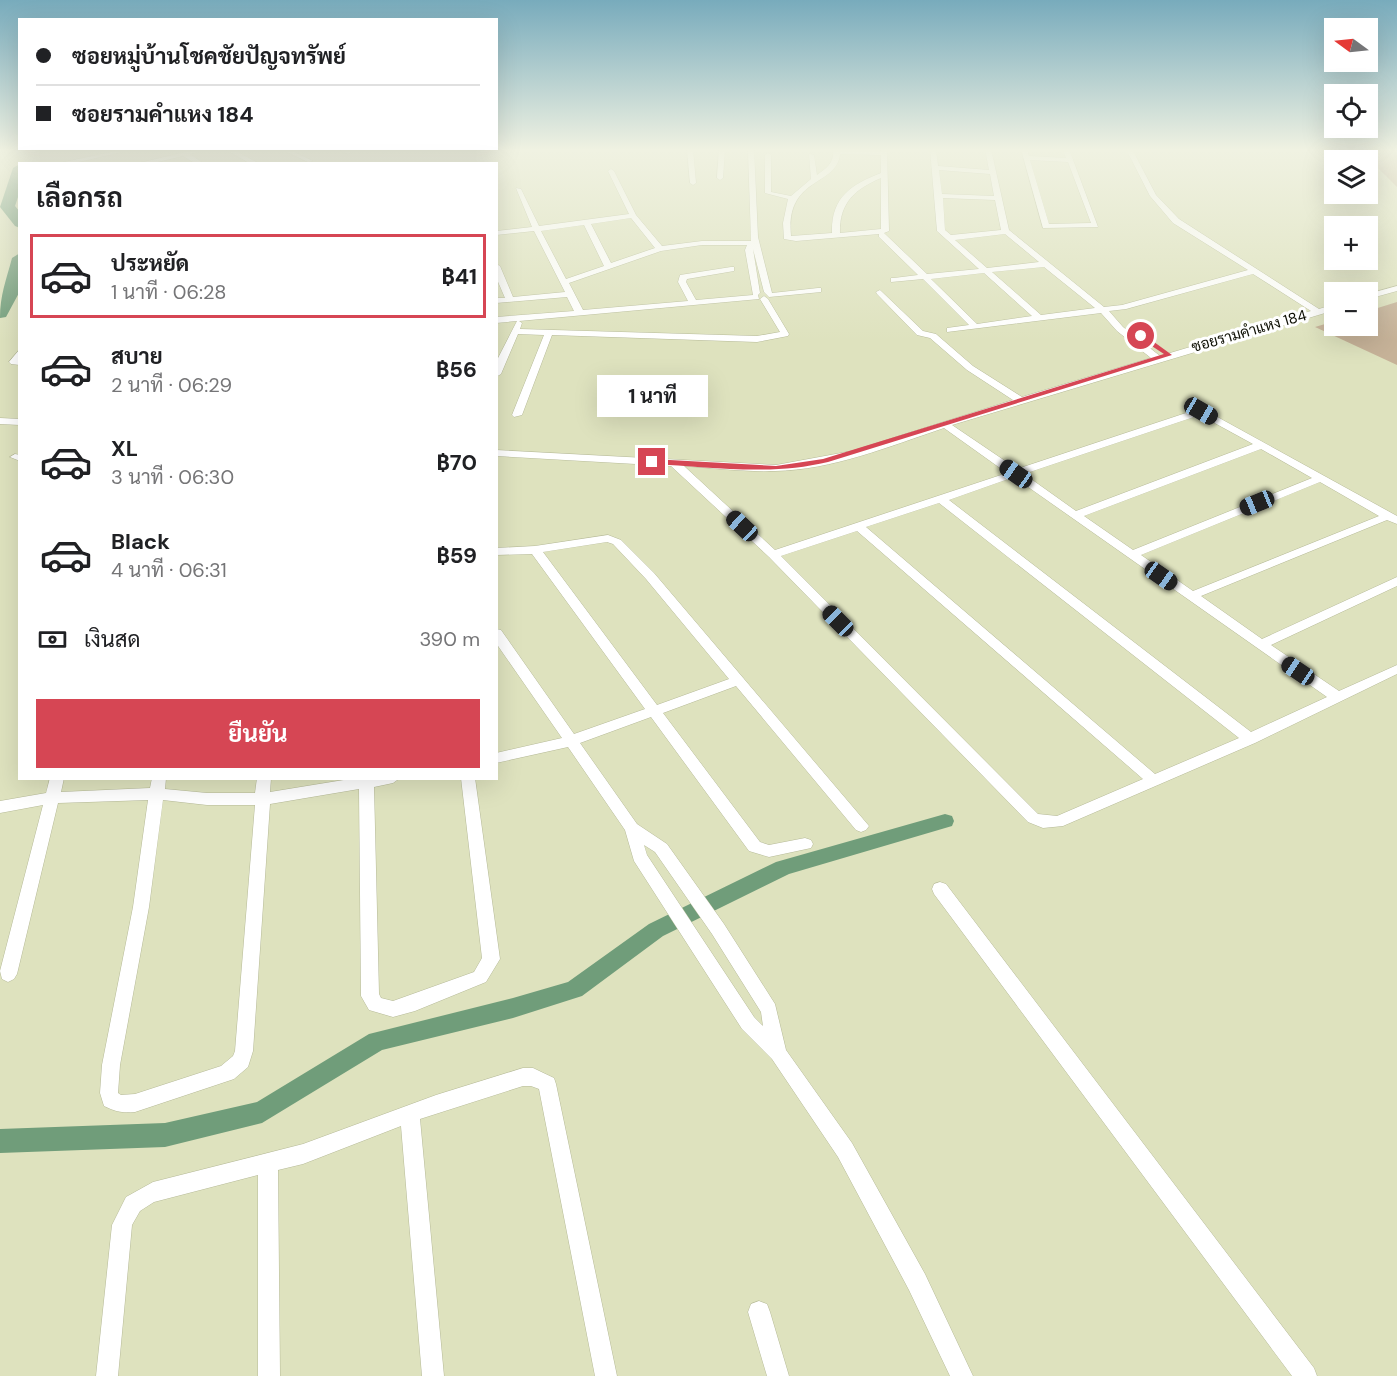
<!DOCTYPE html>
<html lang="th">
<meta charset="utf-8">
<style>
body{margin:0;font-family:"DM Sans",Sarabun,sans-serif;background:#f2f2f2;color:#202124;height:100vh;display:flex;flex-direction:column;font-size:22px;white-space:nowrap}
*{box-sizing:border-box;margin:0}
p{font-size:20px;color:#757577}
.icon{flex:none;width:33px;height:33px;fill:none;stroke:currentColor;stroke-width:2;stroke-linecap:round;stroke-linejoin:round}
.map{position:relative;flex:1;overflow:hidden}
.details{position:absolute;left:18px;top:162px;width:480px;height:618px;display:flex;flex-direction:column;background:#fff;border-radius:0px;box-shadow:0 6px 24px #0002}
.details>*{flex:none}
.hud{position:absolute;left:18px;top:18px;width:480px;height:132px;border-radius:0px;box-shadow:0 6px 24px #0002;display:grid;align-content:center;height:132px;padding:0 18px;background:#fff}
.needle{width:39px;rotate:285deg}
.tools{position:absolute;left:1324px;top:18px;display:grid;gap:12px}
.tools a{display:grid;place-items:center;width:54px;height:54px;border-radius:0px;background:#fff;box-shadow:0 6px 24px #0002;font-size:30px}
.end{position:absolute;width:27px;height:27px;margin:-14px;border:8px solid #d64654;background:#fff;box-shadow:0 0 0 3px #fff}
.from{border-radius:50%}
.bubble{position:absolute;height:42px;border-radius:0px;background:#fff;box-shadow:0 6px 24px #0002;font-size:20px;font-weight:700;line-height:42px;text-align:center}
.car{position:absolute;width:18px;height:36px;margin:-18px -9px;border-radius:8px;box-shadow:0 0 4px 2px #0007;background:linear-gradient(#222 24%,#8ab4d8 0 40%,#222 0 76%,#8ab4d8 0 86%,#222 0)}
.hud b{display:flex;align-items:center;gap:21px;height:57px;font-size:22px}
.hud b+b{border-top:2px solid #e0e0e0}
.hud i{width:15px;height:15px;background:#202124}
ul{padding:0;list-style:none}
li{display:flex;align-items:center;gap:18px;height:84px;margin:0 12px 9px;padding:0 6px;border:3px solid transparent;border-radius:0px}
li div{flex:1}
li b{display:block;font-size:22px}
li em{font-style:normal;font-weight:700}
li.active{border-color:#d64654}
li>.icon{width:54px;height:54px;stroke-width:1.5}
h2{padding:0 18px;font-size:27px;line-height:72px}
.pay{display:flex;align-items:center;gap:15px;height:66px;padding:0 18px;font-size:22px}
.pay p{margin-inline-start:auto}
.action{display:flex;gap:12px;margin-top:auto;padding:12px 18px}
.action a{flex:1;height:69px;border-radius:0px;background:#d64654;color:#fff;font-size:24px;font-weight:700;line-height:69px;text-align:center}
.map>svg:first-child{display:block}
.green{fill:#c6b298}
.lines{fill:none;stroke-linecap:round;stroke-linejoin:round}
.canal{fill:#709d7a;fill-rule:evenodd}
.river{fill:#709d7a;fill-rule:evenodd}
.minor-casing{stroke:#b6ba98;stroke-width:1}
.minor{fill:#fff;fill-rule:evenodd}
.route{fill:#d64654}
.labels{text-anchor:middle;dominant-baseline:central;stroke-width:6;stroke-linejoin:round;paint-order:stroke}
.far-street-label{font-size:15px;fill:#0e0f04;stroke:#fff}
</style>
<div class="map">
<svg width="1397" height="1376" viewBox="0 0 1397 1376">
<rect width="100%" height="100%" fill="#dee2be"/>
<path class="green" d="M1340,149h57v38l-37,-37z
M1397,302v63l-82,-38 20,-6v5h33v-15z"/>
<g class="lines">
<path class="canal" d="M945,814l7,2 2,5 -2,5 -163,48 -126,62 -81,60 -69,22 -131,32 -120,73 -97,24 -165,6v-24l165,-6 92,-21 112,-68 144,-36 55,-16 81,-58 127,-62z"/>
<path class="river" d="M20,164v27l-5,15 5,6v16l-5,-2 -15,-19 13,-39z
M20,253v38l-14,26 -6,1c0,-23 6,-37 12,-60z"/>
<defs>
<path id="minor" d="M125,149h10l-65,15h-15z
M198,149h10l-18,5 14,10h-8l-13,-8 -34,8h-14z
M225,149h7l28,15h-9z
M281,149h7l25,12 -5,1z
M338,149h7l6,3 -3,2z
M687,149h6l3,34 -3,2 -3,-2z
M719,149h6l-2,29 -3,2 -3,-2z
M748,149h6l4,88 14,56 46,-5h3v4l-52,5 -5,-5 -11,-43 7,44 -2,2 1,4 -240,22 3,2 -2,6 237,7 23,-4 -20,-33 4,-3 4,3 21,35 -1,2 -31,6 -205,-7 -30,80 -8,2 -2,-2 32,-80 -26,-1 -17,40 -5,3v-15l21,-41 -21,2v-6l78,-6 -7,-14 -71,6v-5h9l-9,-21v-13l4,2 13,31 52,-5 -31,-61 -38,4v-4l36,-4 -16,-39 5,1 18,37 90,-12 -21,-43 3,-2 3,2 22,44 26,31 40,-5h49zM631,218l24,30 -44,15 -20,-39zM584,225l20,41 -38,13 -25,-48zM702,245h45l-2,5 8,45 -57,5 -10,-18 1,-3 47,-8v-4h-3l-51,8 -2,7 10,19 -105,9 -14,-27 92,-32z
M833,149l48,2v-2h6l2,82 -5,2 43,41 52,-5 -42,-38 -7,-82h6l2,17 51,4 -4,-21h6l18,81 95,77 18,-2 126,-35 -75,-47 -23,-27 -24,-47h6l24,46 23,24 140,90 16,-5v6l-383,115 65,44 184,-61 196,108v8l-10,-4 -186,76 61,43 135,-62v9l-126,59 68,46 58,-26v9l-142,69 -192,83 -20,2 -15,-6 -259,-265 -98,-91 -175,-10v-6l280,15 76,-14 161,-51 -46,-30 -37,-32 -13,-3 -40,-41 -1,-2 4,-2 43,41 13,3 37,32 49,31 129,-39 -34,-27 -16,-18 -154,19v-4l22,-3 -46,-46 -32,3v-4h3l24,-3 -39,-38v-3l-83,7 -12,-2 -1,-16 5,-24 -23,-6v-38l3,-2 3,2v37l20,4 20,-17 -2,-25 5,1 3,20c10,-7 18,-13 16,-26zM840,154l41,1v18c-31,12 -50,25 -49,60l-41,3c-6,-60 46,-49 49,-82zM939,170l51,4 4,22 -52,-2zM881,178v51l-41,4c-1,-30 15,-44 41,-55zM943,198l52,2 6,30 -50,5 -6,-5zM1005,234l34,28 -52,6 -32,-28zM1044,267l51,41 -54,7 -49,-43zM984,273l48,43 -55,8 -46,-45zM1253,274l58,37 -151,45 -37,-29 -14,-16 17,-2zM1200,415l53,29 -177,67 -52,-37zM944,428l63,45 -232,77 -91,-84c30,2 61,6 91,5 57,-1 115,-25 169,-43zM1261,449l51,29 -179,72 -49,-34zM1014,477l313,220 -76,35 -302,-232zM1320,482l59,34 -186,75 -52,-36zM939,503l300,235 -84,36 -289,-247zM857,531l286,248 -86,37 -19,-2 -257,-258z
M1021,149h6l2,7 37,2 -3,-9h6l29,78 -55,1zM1030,160l38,2 23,61 -42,1z
M1397,286v5l-29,8v-5z
M20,349v16l-9,-1 -2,-2z
M0,418l20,1v6l-20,-1z
M15,454l5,1v6l-10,-4z
M608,535l13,5 33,33 215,253 -3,4 -5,2 -5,-2 -120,-144 -73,27 97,129 9,3 36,-7 6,2 2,4 -2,4 -42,9 -20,-6 -98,-134 -71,26 57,81 30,20 57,80 51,80 11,46 66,93 73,131 48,102h-23l-41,-86 -71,-133 -66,-98 -30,-30 -108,-168 -9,-31 -57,-83 -72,16v-10l66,-15 -66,-95v-14l5,1 73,104 71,-25 -113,-155 -36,1v-7l39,-2zM607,542l6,2 33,35 83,100 -72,26 -114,-153zM644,845l11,7 57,82 49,78 2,14 -9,-9 -107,-162z
M50,778h14l-3,14 89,-4 2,-10h14l-1,11 42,4h48l2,-15h14l-1,14 86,-14h44l-7,5 -19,4 5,207 2,4 12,3 81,-29 8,-14 -21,-180h14l25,181 -14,23 -71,29 -22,6 -24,-7 -8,-14 -2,-207 -89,15 -17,247 -5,16 -14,12 -99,33c-12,1 -19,0 -31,-6l-4,-13 2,-28 31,-158 15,-107 -90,3 -41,171 -3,5 -6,3 -6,-3 -2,-8 43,-166 -43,8v-12l46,-8zM163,800l44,5h48l-20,246 -2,5 -12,10 -86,28 -14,1 -3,-2 2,-28 29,-158z
M940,882l6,2 368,484 3,8h-25l-358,-482 -2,-5 2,-5z
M523,1068h10l21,10 2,6 61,292h-22l-56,-287 -8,-3h-8l-103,33 24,257h-22l-21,-250 -98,38 -25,6 2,206h-22v-201l-104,27 -14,9 -8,14 -14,151h-22l16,-151 14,-28 27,-15 150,-38 133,-49z
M759,1301l8,3 3,8 19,64h-22l-19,-64 3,-8z"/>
</defs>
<use href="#minor" class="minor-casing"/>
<use href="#minor" class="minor"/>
</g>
<linearGradient id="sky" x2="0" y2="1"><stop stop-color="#78abbc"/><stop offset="0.44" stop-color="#f0f2e2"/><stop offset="1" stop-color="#f0f2e2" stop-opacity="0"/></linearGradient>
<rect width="1397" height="341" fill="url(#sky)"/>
<path class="route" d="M1138,334h5l29,21 -344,107c-58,14 -117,5 -176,2l-4,-2 4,-3 124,7 47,-7 341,-105 -26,-17z"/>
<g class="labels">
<g class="far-street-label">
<text transform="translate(1249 331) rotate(-16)">ซอยรามคำแหง 184</text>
</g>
</g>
</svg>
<div class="tools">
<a><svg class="needle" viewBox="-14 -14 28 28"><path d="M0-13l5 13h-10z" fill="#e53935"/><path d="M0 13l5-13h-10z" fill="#757577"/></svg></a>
<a><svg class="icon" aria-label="locate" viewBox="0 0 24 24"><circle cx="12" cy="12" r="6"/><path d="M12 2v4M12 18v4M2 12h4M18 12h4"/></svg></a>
<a><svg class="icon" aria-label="layers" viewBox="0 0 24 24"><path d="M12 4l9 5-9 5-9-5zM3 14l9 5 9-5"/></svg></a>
<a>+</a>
<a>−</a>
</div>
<i class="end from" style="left:1141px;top:336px"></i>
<i class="end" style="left:652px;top:462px"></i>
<div class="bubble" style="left:597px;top:375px;width:111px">1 นาที</div>
<i class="car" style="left:1201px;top:411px;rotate:120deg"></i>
<i class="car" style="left:1016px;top:474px;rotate:305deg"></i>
<i class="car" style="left:1257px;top:503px;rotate:248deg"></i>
<i class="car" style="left:742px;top:526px;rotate:313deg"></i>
<i class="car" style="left:1161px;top:576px;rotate:125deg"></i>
<i class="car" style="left:838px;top:621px;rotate:315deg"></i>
<i class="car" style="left:1298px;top:671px;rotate:304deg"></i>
<div class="hud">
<b><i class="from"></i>ซอยหมู่บ้านโชคชัยปัญจทรัพย์</b>
<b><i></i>ซอยรามคำแหง 184</b>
</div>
<section class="details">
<h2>เลือกรถ</h2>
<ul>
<li class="active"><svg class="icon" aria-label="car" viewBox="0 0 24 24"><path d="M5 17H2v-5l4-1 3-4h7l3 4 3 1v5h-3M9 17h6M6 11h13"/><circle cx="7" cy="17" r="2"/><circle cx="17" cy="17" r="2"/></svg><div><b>ประหยัด</b><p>1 นาที · 06:28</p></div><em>฿41</em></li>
<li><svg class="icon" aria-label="car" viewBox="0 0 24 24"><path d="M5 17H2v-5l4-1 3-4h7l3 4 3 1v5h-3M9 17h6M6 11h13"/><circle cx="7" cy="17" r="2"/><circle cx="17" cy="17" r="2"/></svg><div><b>สบาย</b><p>2 นาที · 06:29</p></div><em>฿56</em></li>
<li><svg class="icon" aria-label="car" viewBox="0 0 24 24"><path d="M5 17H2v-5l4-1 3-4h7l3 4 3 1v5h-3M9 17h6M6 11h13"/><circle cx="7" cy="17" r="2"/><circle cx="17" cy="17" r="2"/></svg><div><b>XL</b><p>3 นาที · 06:30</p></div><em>฿70</em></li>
<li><svg class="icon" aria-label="car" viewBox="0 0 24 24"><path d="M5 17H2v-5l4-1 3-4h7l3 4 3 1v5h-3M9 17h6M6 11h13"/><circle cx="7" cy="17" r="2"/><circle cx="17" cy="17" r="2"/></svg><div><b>Black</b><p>4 นาที · 06:31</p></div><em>฿59</em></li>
</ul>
<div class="pay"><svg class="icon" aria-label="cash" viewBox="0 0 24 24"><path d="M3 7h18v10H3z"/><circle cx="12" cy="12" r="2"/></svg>เงินสด<p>390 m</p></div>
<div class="action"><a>ยืนยัน</a></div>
</section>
</div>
